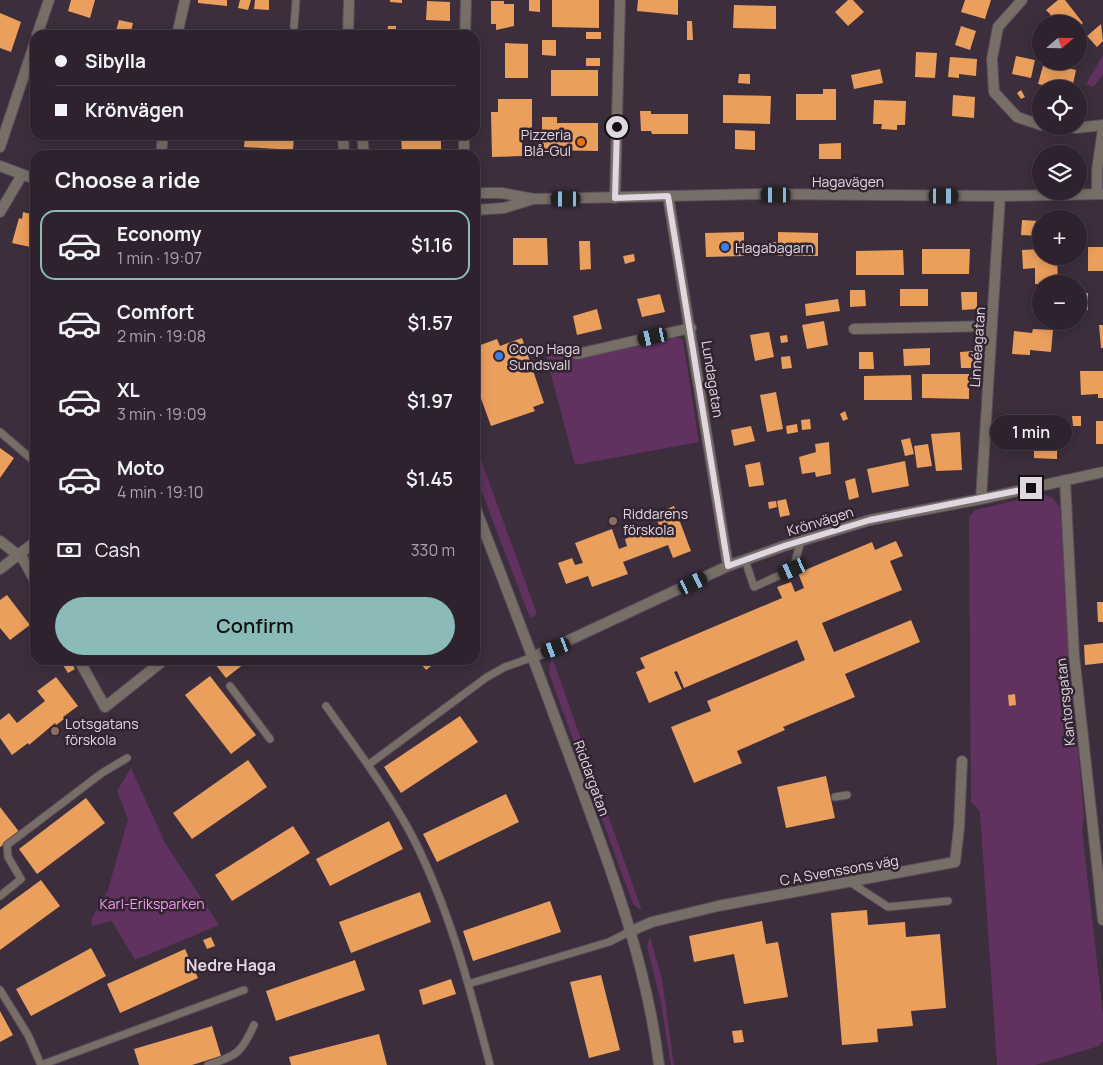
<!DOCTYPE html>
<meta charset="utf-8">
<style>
body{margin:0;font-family:Manrope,sans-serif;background:#352a35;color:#f1f3f6;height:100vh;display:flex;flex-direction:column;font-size:19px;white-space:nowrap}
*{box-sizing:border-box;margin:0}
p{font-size:16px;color:#a7a4aa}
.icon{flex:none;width:28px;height:28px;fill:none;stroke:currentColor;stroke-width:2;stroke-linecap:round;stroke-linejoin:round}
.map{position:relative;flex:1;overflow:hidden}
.sheet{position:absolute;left:30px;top:150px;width:450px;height:515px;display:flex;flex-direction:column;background:#2d222d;border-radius:15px;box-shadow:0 2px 12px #0003,0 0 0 1px #483f49}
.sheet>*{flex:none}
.banner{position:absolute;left:30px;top:30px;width:450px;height:110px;border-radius:15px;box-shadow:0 2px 12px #0003,0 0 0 1px #483f49;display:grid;align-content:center;height:110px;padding:0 25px;background:#2d222d}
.needle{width:32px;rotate:70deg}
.controls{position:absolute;left:1032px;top:15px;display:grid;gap:10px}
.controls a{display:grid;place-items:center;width:55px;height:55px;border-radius:50%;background:#2d222d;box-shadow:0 2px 12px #0003,0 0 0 1px #483f49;font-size:25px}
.end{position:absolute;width:22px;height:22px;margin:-11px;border:6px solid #e1d7e0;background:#111;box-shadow:0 0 0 2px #111}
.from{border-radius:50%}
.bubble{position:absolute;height:35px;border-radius:18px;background:#2d222d;box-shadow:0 2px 12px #0003,0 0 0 1px #483f49;font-size:16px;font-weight:600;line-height:35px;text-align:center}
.car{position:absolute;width:15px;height:30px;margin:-15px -8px;border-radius:6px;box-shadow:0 0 4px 1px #0007;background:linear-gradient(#222 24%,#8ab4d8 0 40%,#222 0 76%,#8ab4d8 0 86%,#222 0)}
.banner b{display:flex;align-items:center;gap:18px;height:48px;font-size:19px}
.banner b+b{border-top:1px solid #483f49}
.banner i{width:12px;height:12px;background:#f1f3f6}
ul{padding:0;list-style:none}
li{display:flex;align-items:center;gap:15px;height:70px;margin:0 10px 8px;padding:0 15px;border:2px solid transparent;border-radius:15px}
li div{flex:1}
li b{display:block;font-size:19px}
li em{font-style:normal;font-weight:600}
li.current{border-color:#8bbbb9}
li>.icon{width:45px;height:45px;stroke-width:1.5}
h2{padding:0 25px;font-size:22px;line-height:60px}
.pay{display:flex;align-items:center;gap:12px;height:55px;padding:0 25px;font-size:19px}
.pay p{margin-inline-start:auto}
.action{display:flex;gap:10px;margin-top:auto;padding:10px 25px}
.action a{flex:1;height:58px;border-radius:30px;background:#8bbbb9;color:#111;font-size:20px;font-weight:600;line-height:58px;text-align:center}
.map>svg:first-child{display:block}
.green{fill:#613260}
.building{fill:#eb9f5c}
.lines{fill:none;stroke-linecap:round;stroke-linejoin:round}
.service-casing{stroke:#5a4c5a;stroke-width:9}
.minor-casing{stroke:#5a4c5a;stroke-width:12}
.tertiary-casing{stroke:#5a4c5a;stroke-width:12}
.service{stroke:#776e68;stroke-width:7}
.minor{stroke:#776e68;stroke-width:10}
.tertiary{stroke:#776e68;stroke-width:10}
.route{stroke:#e1d7e0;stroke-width:6}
.food-dot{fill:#e8710a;stroke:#322431;stroke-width:2}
.shop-dot{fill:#3f7fe0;stroke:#322431;stroke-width:2}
.education-dot{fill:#8d6e63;stroke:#322431;stroke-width:2}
.labels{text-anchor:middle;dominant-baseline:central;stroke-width:5;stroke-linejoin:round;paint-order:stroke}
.poi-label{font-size:14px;fill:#e1d7e0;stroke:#322431;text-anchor:start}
.street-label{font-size:14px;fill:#e1d7e0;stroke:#322431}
.park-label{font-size:14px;fill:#f59bf2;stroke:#322431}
.quarter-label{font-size:16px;font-weight:bold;fill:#e1d7e0;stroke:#322431}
</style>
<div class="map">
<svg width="1103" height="1065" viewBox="0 0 1103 1065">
<rect width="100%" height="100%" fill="#3c2e3c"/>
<path class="green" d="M1103,55v20l-10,12 -7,-3z
M676,337l7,3 16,102 -124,23 -29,-109 27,-6 2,10z
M480,457l57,157 -7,4 -55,-144v-15z
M1043,494l9,4 8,9 8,133 16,177 -2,13 21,184v27l-4,5 -64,19h-38l-17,-254 -9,-9 -2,-285 6,-7z
M553,660l89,251 -9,-7 -84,-231 1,-9z
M131,768l34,75 54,82 -84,35 -23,-39 -21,5 1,-8 16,-28 20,-71 -11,-28z
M650,937l12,42 12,86h-3l-11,-67 -13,-51z"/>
<path class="building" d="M71,0h24l-5,18 -22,-7z
M198,0h29v6l-29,-3z
M240,0h11l-3,10 -10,-2z
M255,0h14v10l-15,-1z
M390,0h12v3l-12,-1z
M529,0h11v12l-11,-1z
M552,0h47v28l-47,-1z
M638,0h40v15l-41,-4z
M848,0h5l11,12 -16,14 -13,-14z
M965,0h26l-6,19 -24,-7z
M1058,0h7l18,23 -4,3v-2h-29l-4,-5 5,-4 -5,-5z
M427,1l23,1v19l-24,-1z
M491,1h13v3h10v22l-18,4v-6h-5z
M734,5l42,1v23l-43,-1z
M0,13l21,9 -10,30 -11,-4z
M119,20l14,3 -2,9h3v3h-19z
M687,21h5l1,19h-6z
M1101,24l2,17 -6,6 -10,-11z
M388,26h8v9h-9z
M961,26l15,5 -6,19 -15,-5z
M586,32h15v7h-15z
M542,40h14v16l-14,-1z
M505,43l23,1v34h-23z
M916,52l21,1 -2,25 -20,-1z
M1016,56l19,4 -4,18 -19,-4z
M950,57l27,2 -1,17 -17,-2v4l-11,-1z
M586,58h14v8h-14z
M1044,62l32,8 -4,19h-14l-20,-5z
M880,69l3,14 -29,6 -3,-14z
M551,70h47v26h-47z
M739,74h11v10l-12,-1z
M823,89h13v31h-40v-26h27z
M1021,90l4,7 -4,2 -4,-6z
M723,95l48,1 -1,28 -47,-1z
M953,95l22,2 -1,21 -22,-2z
M498,99h34v30l-10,1v26l-30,1 -1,-45h7z
M874,100l32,1 -1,24h-8v5l-16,-1 1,-5h-9z
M640,111h11v3h37v20h-36l-1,-3h-10z
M542,117h15v6h41v28l-56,-1z
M735,130l20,1v19l-20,-1z
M245,135h49l-1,15 -49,-3z
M401,135h40v18h-39z
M841,143v16h-22v-15z
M23,212l12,3v33l-23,-5 7,-25 3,1z
M1022,220l18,1v15l-19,-1z
M744,232v24l-38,1 -1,-24z
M778,232l40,1v23h-40z
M513,238h34l1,27h-35z
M579,241h11l1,28 -11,1z
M776,242v12h-14v-11z
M1088,247h15v24h-15z
M922,249h48l-1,25h-47z
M1041,249v7h16l1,28h-23v-16l-12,1 -1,-19z
M903,250l1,25h-48v-24z
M634,254l1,7 -10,3 -2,-8z
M900,289h28v17h-28z
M850,290h15l1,16 -16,1z
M961,292h16v17l-15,1z
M1079,293h9v17h-9z
M660,294l5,18 -23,5 -5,-18z
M838,299l2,12 -34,5 -1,-12z
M1038,307h3v9h-3z
M597,309l5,20 -25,6 -4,-19z
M824,321l4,24 -21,4 -5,-24z
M1099,325h4v23h-2z
M1033,329l20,1 -2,22 -21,-2v5l-18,-1 2,-23 18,2z
M769,332l5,25 -19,4 -5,-26z
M787,335l1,7 -7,1 -1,-7z
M522,338l22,65 -11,4 2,4 -44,15 -16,-44v-35l22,-8 3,7z
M930,348v17l-26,1 -1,-17z
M973,351l1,17h-13l-1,-16z
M859,352h14l1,17h-15z
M790,356l2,12 -10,1 -1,-12z
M1080,371h23v27h-5v-4l-17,1z
M922,374h47v25l-47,-1z
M911,375l1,25h-48v-24z
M776,392l7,37 -16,3 -7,-37z
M845,411l3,8 -5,2 -3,-7z
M1072,416h9v10h-8z
M810,419l1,10 -9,1 -1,-10z
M1096,421h7v23h-7z
M1034,422h23v37l-23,-1z
M797,424l1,8 -11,2 -1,-8z
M751,426l4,15 -21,5 -3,-16z
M960,432l2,38 -26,1 -5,-37z
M910,438l4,16 -9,2 -4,-16z
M829,442l2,32 -15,3 -1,-5 -13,2 -3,-17 17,-5 -1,-8z
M928,444l4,22 -15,2 -3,-22z
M0,448l14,10 -14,20z
M905,461l4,25 -37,7 -5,-24z
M760,462l4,23 -15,2 -4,-22z
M855,478l4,19 -10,3 -4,-19z
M786,499l4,16 -10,2 -3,-16z
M776,501l1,6 -8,2 -1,-7z
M674,506l17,45 -18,7 -5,-13 -45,17 5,12 -36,13 -4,-11 -22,8 -8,-21 14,-5 3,7 8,-2 -8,-20 37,-14 7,20 8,-3 -2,-7 27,-10 3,8 7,-3 -7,-20z
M896,541l7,15 -13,5 12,29 -80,33 12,29 77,-32 9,22 -75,32 10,23 -72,30 2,3 -48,21 5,12 -48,20 -23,-56 40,-16 -4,-10 98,-41 -8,-20 -113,48 -7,-17 -3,1 8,17 -33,14 -13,-31 9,-4 -5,-10 142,-60 -5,-11 14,-5 4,10 9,-4 -6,-15 74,-31 3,8z
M7,595l23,30 -20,15 -10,-12v-28z
M1097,602h6v20h-5z
M1103,643v20l-18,2 -1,-20z
M212,660h37l-23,18z
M418,660h21l-13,10z
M70,661l5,8 -7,4 -5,-8z
M210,676l46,59 -25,19 -46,-59z
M56,677l22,29 -15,11 1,2 -8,6 -1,-2 -26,22 -1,-2 -16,12 -12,-17v-18l9,-7 8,10 28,-22 -8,-10z
M1015,694l1,11 -7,1 -1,-11z
M460,716l18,26 -77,51 -17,-26z
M248,760l19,27 -75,52 -19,-26z
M826,776l9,42 -49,10 -9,-41z
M506,794l13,28 -82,40 -14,-28z
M86,798l19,25 -68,51 -18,-25z
M0,807l20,26 -20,14z
M389,821l14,28 -73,37 -14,-27z
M293,826l17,27 -78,48 -17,-26z
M41,880l19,26 -60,44v-40z
M420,892l11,30 -80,31 -12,-31z
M550,901l11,31 -88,29 -10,-30z
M867,910l1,15 37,-3 1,15 34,-3 6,74 -35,3 2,15 -36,3 1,13 -36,3 -11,-132z
M762,921l4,23 12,-2 10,55 -44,7 -10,-50 -40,8 -5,-26z
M211,937l4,9 -8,3 -4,-9z
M91,948l15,28 -75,40 -15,-27z
M185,949l13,29 -78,35 -13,-29z
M355,960l10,30 -89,31 -10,-30z
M601,975l19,75 -31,8 -19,-76z
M451,979l5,15 -33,11 -4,-15z
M0,1011l13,24 -13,7z
M212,1026l9,30 -29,9h-53l-5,-16z
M742,1030l2,12 -10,1 -2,-12z
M379,1034l8,31h-96l-2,-8z"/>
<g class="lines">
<defs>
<path id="service" d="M294,27l2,-27
M0,432l35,30
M745,560l9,27 39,-18 8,-28
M230,686l40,53
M326,706c29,41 60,82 84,126 39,74 59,153 80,233
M368,765l119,-88 18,-10 28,-10
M835,797l12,-2
M850,882l38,25 60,-6
M0,896l21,-17 -13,-22 -1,-12 95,-72 25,-15
M468,984l141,-42 22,-11
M0,990l28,45 13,30
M41,1065l203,-75
M208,1065c29,-9 34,-13 46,-40"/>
<path id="minor" d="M1022,0l-24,27 -6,32 2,33 23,25 24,8
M37,35l12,-35
M177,35l8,-35
M465,35l1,-35
M1046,126l30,2 27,-3
M0,147l35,-105
M161,155l2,-20
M464,155v-20
M1097,194v-24l6,-41
M668,196l60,370
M615,198l5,-198
M0,212l22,-37
M854,329l138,-3
M577,354l114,-26
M1065,480l9,175 29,265
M981,499l19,-303
M0,541l23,18 12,22
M0,569l35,-27
M533,657l195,-91 56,-20 86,-26 111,-21 122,-27
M79,660l26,47 59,-47
M631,931l21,-9 66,-16 237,-44 4,-34 3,-67"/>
<path id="tertiary" d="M348,35l1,-35
M343,135l1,20
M362,135l2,20
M0,166l35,13
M475,193h27l32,6 224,-5 242,2 103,-2
M475,210l29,-2 29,-9
M475,507c35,90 69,180 102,270 35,95 70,188 82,288"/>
</defs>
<use href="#service" class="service-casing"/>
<use href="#minor" class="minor-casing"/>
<use href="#tertiary" class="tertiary-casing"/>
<use href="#service" class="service"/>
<use href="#minor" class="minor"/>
<use href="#tertiary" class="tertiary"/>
</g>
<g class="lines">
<path class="route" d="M617,127l-2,71 53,-2 60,370 56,-20 86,-26 161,-32"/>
</g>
<circle class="food-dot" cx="581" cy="142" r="5"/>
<g class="shop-dot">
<circle cx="725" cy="247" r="5"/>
<circle cx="499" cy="356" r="5"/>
</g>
<g class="education-dot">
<circle cx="613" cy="521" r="5"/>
<circle cx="55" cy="731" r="5"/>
</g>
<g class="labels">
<g class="poi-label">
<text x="571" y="134" text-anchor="end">Pizzeria<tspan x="571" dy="16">Blå-Gul</tspan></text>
<text x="735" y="247">Hagabagarn</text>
<text x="509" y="348">Coop Haga<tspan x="509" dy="16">Sundsvall</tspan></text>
<text x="623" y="513">Riddarens<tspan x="623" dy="16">förskola</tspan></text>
<text x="65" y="723">Lotsgatans<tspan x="65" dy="16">förskola</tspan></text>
</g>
<g class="street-label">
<text x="848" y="181">Hagavägen</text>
<text transform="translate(977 347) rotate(-86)">Linnéagatan</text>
<text transform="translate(713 379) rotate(81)">Lundagatan</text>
<text transform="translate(820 521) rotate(-17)">Krönvägen</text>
<text transform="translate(1065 702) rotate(-96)">Kantorsgatan</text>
<text transform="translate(592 778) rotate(70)">Riddargatan</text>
<text transform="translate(839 870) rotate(-10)">C A Svenssons väg</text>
</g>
<g class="park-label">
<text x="152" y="903">Karl-Eriksparken</text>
</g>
<g class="quarter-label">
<text x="231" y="965">Nedre Haga</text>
</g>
</g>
</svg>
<div class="controls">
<a><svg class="needle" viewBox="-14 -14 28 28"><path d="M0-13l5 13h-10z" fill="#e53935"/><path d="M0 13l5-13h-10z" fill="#a7a4aa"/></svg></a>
<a><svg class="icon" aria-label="locate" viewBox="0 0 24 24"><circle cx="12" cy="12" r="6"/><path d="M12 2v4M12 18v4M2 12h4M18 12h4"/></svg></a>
<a><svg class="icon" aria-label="layers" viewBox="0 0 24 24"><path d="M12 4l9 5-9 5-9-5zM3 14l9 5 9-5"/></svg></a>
<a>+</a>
<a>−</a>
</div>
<i class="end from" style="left:617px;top:127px"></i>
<i class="end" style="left:1031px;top:488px"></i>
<div class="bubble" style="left:990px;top:415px;width:82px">1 min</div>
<i class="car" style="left:776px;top:195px;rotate:270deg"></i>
<i class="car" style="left:944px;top:196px;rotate:90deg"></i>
<i class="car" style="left:566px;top:199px;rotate:270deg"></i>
<i class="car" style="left:653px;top:337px;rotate:257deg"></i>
<i class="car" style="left:793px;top:569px;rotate:246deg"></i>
<i class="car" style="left:693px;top:583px;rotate:64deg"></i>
<i class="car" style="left:556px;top:648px;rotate:249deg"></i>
<div class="banner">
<b><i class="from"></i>Sibylla</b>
<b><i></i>Krönvägen</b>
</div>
<section class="sheet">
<h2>Choose a ride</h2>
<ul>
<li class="current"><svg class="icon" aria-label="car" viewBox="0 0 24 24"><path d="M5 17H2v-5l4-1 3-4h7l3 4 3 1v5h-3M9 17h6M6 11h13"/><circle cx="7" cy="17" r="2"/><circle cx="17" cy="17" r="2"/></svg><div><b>Economy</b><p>1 min · 19:07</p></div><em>$1.16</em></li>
<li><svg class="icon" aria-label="car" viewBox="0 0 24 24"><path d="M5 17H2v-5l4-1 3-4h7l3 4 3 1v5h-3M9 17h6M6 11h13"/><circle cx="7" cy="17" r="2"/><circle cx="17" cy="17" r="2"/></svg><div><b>Comfort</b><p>2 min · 19:08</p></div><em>$1.57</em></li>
<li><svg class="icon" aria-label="car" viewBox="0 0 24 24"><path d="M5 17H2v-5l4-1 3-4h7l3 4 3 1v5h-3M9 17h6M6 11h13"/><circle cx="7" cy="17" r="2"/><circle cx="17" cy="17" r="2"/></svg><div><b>XL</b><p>3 min · 19:09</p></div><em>$1.97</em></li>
<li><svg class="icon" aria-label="car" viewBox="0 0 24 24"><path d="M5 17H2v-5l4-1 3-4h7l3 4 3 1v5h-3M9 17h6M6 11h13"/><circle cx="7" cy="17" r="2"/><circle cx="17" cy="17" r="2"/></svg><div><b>Moto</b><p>4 min · 19:10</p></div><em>$1.45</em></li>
</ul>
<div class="pay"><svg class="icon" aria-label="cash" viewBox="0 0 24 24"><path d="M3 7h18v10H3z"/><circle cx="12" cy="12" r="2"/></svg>Cash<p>330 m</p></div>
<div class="action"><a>Confirm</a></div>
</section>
</div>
